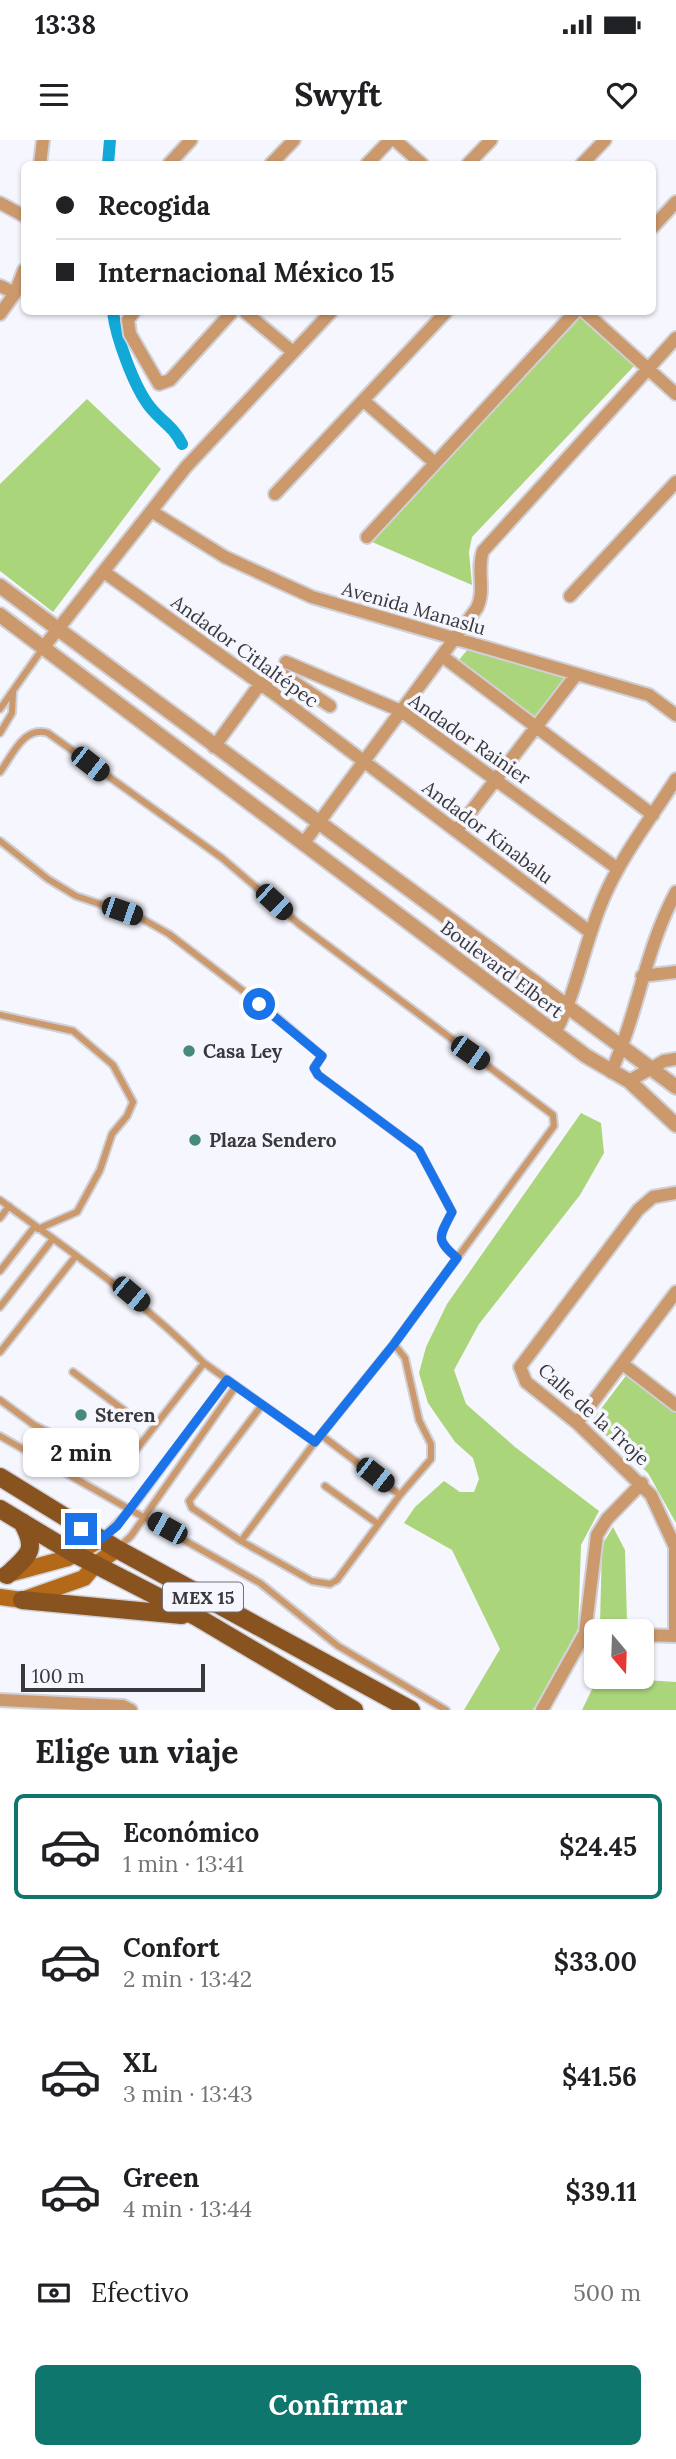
<!DOCTYPE html>
<html lang="es">
<meta charset="utf-8">
<style>
body{margin:0;font-family:Lora,serif;background:#f6f6f6;color:#202124;height:100vh;display:flex;flex-direction:column;font-size:26px;white-space:nowrap}
*{box-sizing:border-box;margin:0}
p{font-size:23px;color:#757577}
.icon{flex:none;width:38px;height:38px;fill:none;stroke:currentColor;stroke-width:2;stroke-linecap:round;stroke-linejoin:round}
.map{position:relative;height:1570px;overflow:hidden}
.drawer{display:flex;flex-direction:column;background:#fff;flex:1}
.drawer>*{flex:none}
.top-card{position:absolute;left:21px;top:21px;width:635px;height:154px;border-radius:10px;box-shadow:0 2px 5px #0004;display:grid;align-content:center;height:154px;padding:0 35px;background:#fff}
.needle{width:46px;rotate:161deg}
.controls{position:absolute;left:584px;top:1479px;display:grid;gap:14px}
.controls a{display:grid;place-items:center;width:70px;height:70px;border-radius:10px;background:#fff;box-shadow:0 2px 5px #0004;font-size:35px}
.scale{position:absolute;left:21px;bottom:18px;width:184px;box-sizing:border-box;padding-left:7px;border:4px solid #39393c;border-top:0;font-size:19px;line-height:24px;white-space:nowrap;color:#39393c;-webkit-text-stroke:5px #f6f6fe;paint-order:stroke}
.end{position:absolute;width:32px;height:32px;margin:-16px;border:9px solid #1a73e8;background:#fff;box-shadow:0 0 0 4px #fff}
.from{border-radius:50%}
.bubble{position:absolute;height:49px;border-radius:10px;background:#fff;box-shadow:0 2px 5px #0004;font-size:23px;font-weight:700;line-height:49px;text-align:center}
.car{position:absolute;width:21px;height:42px;margin:-21px -10px;border-radius:9px;box-shadow:0 0 5px 2px #0007;background:linear-gradient(#222 24%,#8ab4d8 0 40%,#222 0 76%,#8ab4d8 0 86%,#222 0)}
.top-card b{display:flex;align-items:center;gap:24px;height:66px;font-size:26px}
.top-card b+b{border-top:2px solid #e0e0e0}
.top-card i{width:18px;height:18px;background:#202124}
ul{padding:0;list-style:none}
li{display:flex;align-items:center;gap:21px;height:105px;margin:0 14px 10px;padding:0 21px;border:4px solid transparent;border-radius:10px}
li div{flex:1}
li b{display:block;font-size:26px}
li em{font-style:normal;font-weight:700}
li.selected{border-color:#0f766e}
li>.icon{width:63px;height:63px;stroke-width:1.5}
h2{padding:0 35px;font-size:32px;line-height:84px}
.pay{display:flex;align-items:center;gap:18px;height:77px;padding:0 35px;font-size:26px}
.pay p{margin-inline-start:auto}
.cta{display:flex;gap:14px;margin-top:auto;padding:14px 35px}
.cta a{flex:1;height:80px;border-radius:10px;background:#0f766e;color:#fff;font-size:28px;font-weight:700;line-height:80px;text-align:center}
.status{display:flex;justify-content:space-between;align-items:center;height:49px;padding:0 35px;background:#fff;direction:ltr}
.status svg{height:19px;fill:currentColor}
header{display:flex;justify-content:space-between;align-items:center;height:91px;padding:0 35px;background:#fff;font-size:32px;font-weight:700}
.map>svg:first-child{display:block}
.green{fill:#abd57b}
.lines{fill:none;stroke-linecap:round;stroke-linejoin:round}
.canal{stroke:#12a9d8;stroke-width:12}
.service-casing{stroke:#d0d0d7;stroke-width:10}
.minor-casing{stroke:#d0d0d7;stroke-width:16}
.tertiary-casing{stroke:#d0d0d7;stroke-width:18}
.secondary-casing{stroke:#d0d0d7;stroke-width:19}
.primary-casing{stroke:#d0d0d7;stroke-width:21}
.service{stroke:#cc996d;stroke-width:6}
.minor{stroke:#cc996d;stroke-width:12}
.tertiary{stroke:#cc996d;stroke-width:14}
.secondary{stroke:#b36918;stroke-width:16}
.primary{stroke:#895320;stroke-width:18}
.route{stroke:#1a73e8;stroke-width:9}
.poi-dot{fill:#468a7d;stroke:#f6f6fe;stroke-width:2.5}
.labels{text-anchor:middle;dominant-baseline:central;stroke-width:7;stroke-linejoin:round;paint-order:stroke}
.shield{fill:#f6f6fe;stroke:#727276;stroke-width:2}
.shield-label{font-size:18px;font-weight:bold;fill:#39393c}
.street-label{font-size:19px;fill:#39393c;stroke:#f6f6fe}
.poi-label{font-size:19px;font-weight:bold;fill:#39393c;stroke:#f6f6fe;text-anchor:start}
</style>
<div class="status"><b>13:38</b><svg viewBox="0 0 49 12"><path d="M0 12V9h3v3zM5 12V6h3v6zM10 12V3h3v9zM15 12V0h3v12zM26 1h20v11H26zM47 4h2v5h-2z"/></svg></div>
<header><svg class="icon" aria-label="menu" viewBox="0 0 24 24"><path d="M4 6h16M4 12h16M4 18h16"/></svg>Swyft<svg class="icon" aria-label="heart" viewBox="0 0 24 24"><path d="M12 20l-8-8c-3-5 5-10 8-4 3-6 11-1 8 4z"/></svg></header>
<div class="map">
<svg width="676" height="1570" viewBox="0 0 676 1570">
<rect width="100%" height="100%" fill="#f6f6fe"/>
<path class="green" d="M580,177l54,49 -162,171 -3,15 3,33 -100,-43z
M87,259l74,70 -108,143 -53,-41v-87z
M468,509l105,31 -32,41 -82,-61z
M581,973l20,10 3,30 -24,42 -101,129 -25,46 12,34 49,43 84,64 -18,34 -3,84 -45,81h-69l36,-61 -48,-99 -48,-27 11,-16 29,-26 16,11h14l5,-13 -6,-21 -18,-16 -27,-39 -9,-30 7,-26 21,-43z
M628,1233l48,36v114l-28,-50 -57,-51z
M613,1387l12,23 2,72 -27,1 2,-78z
M598,1537l78,5v28h-94z"/>
<g class="lines">
<path class="canal" d="M108,24l2,-24
M113,172c3,25 21,75 37,95 12,15 23,19 32,37"/>
<defs>
<path id="service" d="M0,569l43,-61
M0,593l12,-20 1,-21
M0,632c12,-16 24,-47 48,-39l174,125 77,66 254,191 1,11 -160,218
M0,701l48,38 28,17 63,21 30,17 103,79 50,43 -8,12 4,7 101,75 33,62c-12,24 -18,27 5,46
M0,875l73,16 40,34 20,37 -6,14 -15,18 -12,36 -23,42 -39,17
M0,1060c71,52 142,100 204,163l-78,100 -9,3 -83,-41 -34,-25
M0,1078l9,-12
M0,1131l35,-45
M0,1167l52,-67
M0,1212l75,-95
M204,1223l111,79 -74,99 -49,-33 -3,-7 73,-96
M73,1232l52,39
M321,1295l79,60
M0,1296l260,147 78,63 108,64
M325,1346l53,38
M103,1397l29,-29 95,-128
M241,1401l71,40 18,3 7,-4 63,-85 31,-36v-15l-12,-24 -14,-62 -11,-14 -79,98
M118,1408l13,-12 105,-150"/>
<path id="minor" d="M395,0l27,24
M40,24l3,-24
M169,24l22,-24
M271,24l23,-24
M367,24l23,-24
M468,24l23,-24
M582,24l23,-24
M0,63l24,13
M653,87l23,-25
M0,146l15,7
M134,172l-6,8 2,14 29,50 11,-4 62,-68
M245,172l48,40
M585,172l91,82
M0,174l15,-21 9,-23
M364,261l71,62
M275,354l171,-182
M151,371l74,46 87,40 337,98 27,20
M367,397l208,-225
M104,432l172,123 314,237
M570,456l106,-114
M43,508l143,-181 145,-155
M442,516l211,159
M286,522l115,49 217,158
M214,607l46,-63 22,-10 48,32
M456,691l120,-156
M303,704l174,-236c9,-19 -1,-38 6,-57l193,-213
M642,836l34,-4
M555,893c23,-43 29,-91 49,-136 18,-42 48,-80 72,-118
M611,932c27,-58 34,-123 65,-180
M629,941l35,-20 12,-2
M624,1225l52,40
M577,1283l99,-131
M642,1495l34,1
M675,1496v-89l-24,-52 -74,-72 -51,-41 -6,-15 118,-157 15,-13 23,-4
M0,1560l123,6 8,4
M542,1570l43,-77 12,-98 10,-16 35,-36"/>
<path id="tertiary" d="M0,446l676,501
M0,475l586,441 43,25 47,44"/>
<path id="secondary" d="M5,1435l63,-17 33,-19
M0,1457l22,3 62,-22 11,-13 22,-16"/>
<path id="primary" d="M0,1337l117,72 294,161
M0,1369l73,44 124,64 157,93
M7,1435c22,-20 31,-25 15,-53
M22,1460l160,15"/>
</defs>
<use href="#service" class="service-casing"/>
<use href="#minor" class="minor-casing"/>
<use href="#tertiary" class="tertiary-casing"/>
<use href="#secondary" class="secondary-casing"/>
<use href="#primary" class="primary-casing"/>
<use href="#service" class="service"/>
<use href="#minor" class="minor"/>
<use href="#tertiary" class="tertiary"/>
<use href="#secondary" class="secondary"/>
<use href="#primary" class="primary"/>
</g>
<g class="lines">
<path class="route" d="M81,1389l20,10 16,-13 110,-146 88,62 79,-98 63,-86c-23,-19 -17,-22 -5,-46l-33,-62 -101,-75 -4,-7 8,-12 -63,-52"/>
</g>
<g class="poi-dot">
<circle cx="189" cy="911" r="7"/>
<circle cx="195" cy="1000" r="7"/>
<circle cx="81" cy="1275" r="7"/>
</g>
<g class="labels">
<rect class="shield" x="163" y="1442.5" width="80" height="29" rx="5"/>
<g class="shield-label">
<text x="203" y="1457">MEX 15</text>
</g>
<g class="street-label">
<text transform="translate(414 468) rotate(16)">Avenida Manaslu</text>
<text transform="translate(245 511) rotate(36)">Andador Citlaltépec</text>
<text transform="translate(470 599) rotate(35)">Andador Rainier</text>
<text transform="translate(488 692) rotate(37)">Andador Kinabalu</text>
<text transform="translate(502 829) rotate(37)">Boulevard Elbert</text>
<text transform="translate(594 1274) rotate(42)">Calle de la Troje</text>
</g>
<g class="poi-label">
<text x="203" y="911">Casa Ley</text>
<text x="209" y="1000">Plaza Sendero</text>
<text x="95" y="1275">Steren</text>
</g>
</g>
</svg>
<div class="controls">
<a><svg class="needle" viewBox="-14 -14 28 28"><path d="M0-13l5 13h-10z" fill="#e53935"/><path d="M0 13l5-13h-10z" fill="#757577"/></svg></a>
</div>
<div class="scale">100 m</div>
<i class="end from" style="left:259px;top:864px"></i>
<i class="end" style="left:81px;top:1389px"></i>
<div class="bubble" style="left:23px;top:1288px;width:116px">2 min</div>
<i class="car" style="left:90px;top:624px;rotate:128deg"></i>
<i class="car" style="left:274px;top:762px;rotate:133deg"></i>
<i class="car" style="left:122px;top:771px;rotate:109deg"></i>
<i class="car" style="left:470px;top:913px;rotate:125deg"></i>
<i class="car" style="left:131px;top:1154px;rotate:130deg"></i>
<i class="car" style="left:375px;top:1335px;rotate:128deg"></i>
<i class="car" style="left:167px;top:1388px;rotate:299deg"></i>
<div class="top-card">
<b><i class="from"></i>Recogida</b>
<b><i></i>Internacional México 15</b>
</div>
</div>
<section class="drawer">
<h2>Elige un viaje</h2>
<ul>
<li class="selected"><svg class="icon" aria-label="car" viewBox="0 0 24 24"><path d="M5 17H2v-5l4-1 3-4h7l3 4 3 1v5h-3M9 17h6M6 11h13"/><circle cx="7" cy="17" r="2"/><circle cx="17" cy="17" r="2"/></svg><div><b>Económico</b><p>1 min · 13:41</p></div><em>$24.45</em></li>
<li><svg class="icon" aria-label="car" viewBox="0 0 24 24"><path d="M5 17H2v-5l4-1 3-4h7l3 4 3 1v5h-3M9 17h6M6 11h13"/><circle cx="7" cy="17" r="2"/><circle cx="17" cy="17" r="2"/></svg><div><b>Confort</b><p>2 min · 13:42</p></div><em>$33.00</em></li>
<li><svg class="icon" aria-label="car" viewBox="0 0 24 24"><path d="M5 17H2v-5l4-1 3-4h7l3 4 3 1v5h-3M9 17h6M6 11h13"/><circle cx="7" cy="17" r="2"/><circle cx="17" cy="17" r="2"/></svg><div><b>XL</b><p>3 min · 13:43</p></div><em>$41.56</em></li>
<li><svg class="icon" aria-label="car" viewBox="0 0 24 24"><path d="M5 17H2v-5l4-1 3-4h7l3 4 3 1v5h-3M9 17h6M6 11h13"/><circle cx="7" cy="17" r="2"/><circle cx="17" cy="17" r="2"/></svg><div><b>Green</b><p>4 min · 13:44</p></div><em>$39.11</em></li>
</ul>
<div class="pay"><svg class="icon" aria-label="cash" viewBox="0 0 24 24"><path d="M3 7h18v10H3z"/><circle cx="12" cy="12" r="2"/></svg>Efectivo<p>500 m</p></div>
<div class="cta"><a>Confirmar</a></div>
</section>
